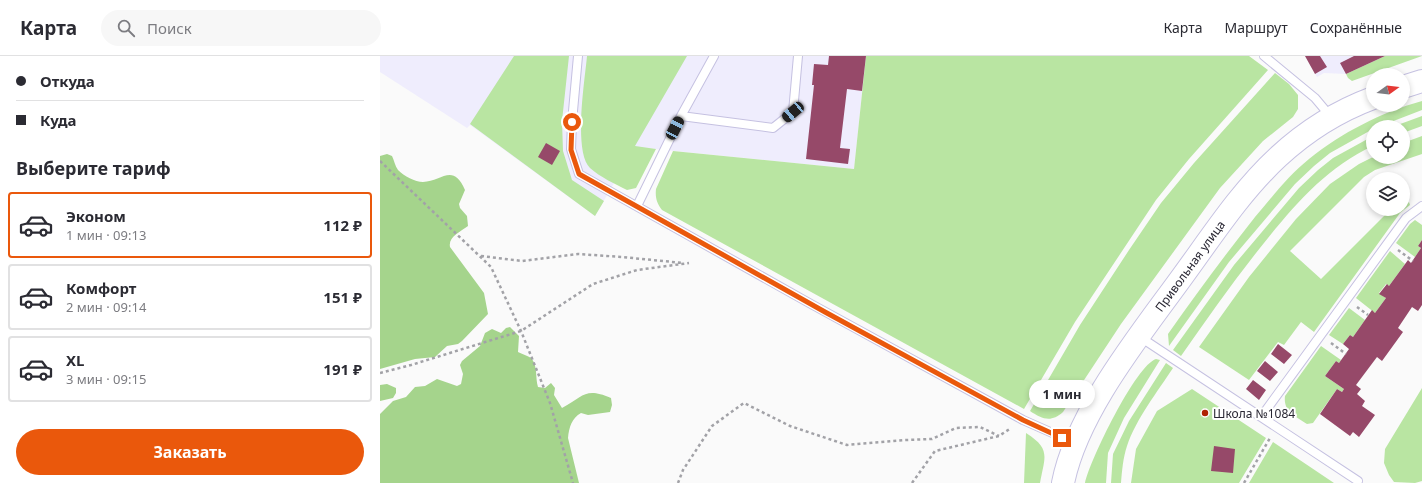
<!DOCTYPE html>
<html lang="ru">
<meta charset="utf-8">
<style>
body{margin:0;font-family:"Noto Sans",sans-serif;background:#f7f7f7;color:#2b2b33;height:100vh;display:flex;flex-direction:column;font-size:15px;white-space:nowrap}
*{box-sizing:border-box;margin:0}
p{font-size:13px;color:#7c7c81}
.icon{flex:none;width:22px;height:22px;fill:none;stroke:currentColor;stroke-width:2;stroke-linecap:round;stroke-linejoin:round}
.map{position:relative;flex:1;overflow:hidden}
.side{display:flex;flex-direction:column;background:#fff;width:380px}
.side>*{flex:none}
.banner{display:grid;align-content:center;height:88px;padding:0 16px;background:#fff}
.needle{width:26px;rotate:75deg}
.buttons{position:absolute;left:986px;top:12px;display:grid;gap:8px}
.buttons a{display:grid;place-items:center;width:44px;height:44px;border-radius:50%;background:#fff;box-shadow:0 2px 6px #0003;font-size:20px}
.end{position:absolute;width:18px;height:18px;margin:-9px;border:5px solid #ea580c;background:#fff;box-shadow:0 0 0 2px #fff}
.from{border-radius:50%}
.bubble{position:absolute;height:28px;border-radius:14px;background:#fff;box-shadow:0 2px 6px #0003;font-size:13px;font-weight:700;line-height:28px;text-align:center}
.car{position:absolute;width:12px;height:24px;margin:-12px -6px;border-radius:5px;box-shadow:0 0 3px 1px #0007;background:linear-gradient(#222 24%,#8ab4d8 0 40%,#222 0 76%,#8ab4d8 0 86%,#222 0)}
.banner b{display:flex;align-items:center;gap:14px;height:38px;font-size:15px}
.banner b+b{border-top:1px solid #e1e1e2}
.banner i{width:10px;height:10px;background:#2b2b33}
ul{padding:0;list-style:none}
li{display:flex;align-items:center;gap:12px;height:66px;margin:0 8px 6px;padding:0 8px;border:2px solid #e1e1e2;border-radius:4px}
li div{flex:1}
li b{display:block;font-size:15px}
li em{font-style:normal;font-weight:700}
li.current{border-color:#ea580c}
li>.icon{width:36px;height:36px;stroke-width:1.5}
h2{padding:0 16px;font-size:18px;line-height:48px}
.cta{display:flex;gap:8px;margin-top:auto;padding:8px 16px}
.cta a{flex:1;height:46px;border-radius:24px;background:#ea580c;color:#fff;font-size:16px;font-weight:700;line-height:46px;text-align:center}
header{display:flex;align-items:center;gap:24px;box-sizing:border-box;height:56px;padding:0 20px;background:#fff;border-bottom:1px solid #e1e1e2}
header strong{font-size:19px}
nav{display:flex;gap:22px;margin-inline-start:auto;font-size:14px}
.search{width:280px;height:36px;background:#f7f7f7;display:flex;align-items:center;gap:10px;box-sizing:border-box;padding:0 14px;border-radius:22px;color:#7c7c81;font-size:15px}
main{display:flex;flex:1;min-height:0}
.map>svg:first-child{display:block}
.built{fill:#efedfd}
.green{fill:#b9e5a2}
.forest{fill:#a5d48c}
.building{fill:#964969}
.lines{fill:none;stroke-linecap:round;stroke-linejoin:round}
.lane-casing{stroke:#c5c1e1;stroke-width:10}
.secondary-casing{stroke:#c5c1e1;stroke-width:24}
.path{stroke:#a2a2a7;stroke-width:2.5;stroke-dasharray:3 3;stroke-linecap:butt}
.lane{stroke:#fff;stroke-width:8}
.secondary{stroke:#fff;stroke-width:22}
.route{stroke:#ea580c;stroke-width:5}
.poi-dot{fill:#af2203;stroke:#fff;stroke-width:1.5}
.labels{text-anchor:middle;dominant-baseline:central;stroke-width:4;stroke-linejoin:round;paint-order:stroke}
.street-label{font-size:12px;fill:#282632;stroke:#fff}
.poi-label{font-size:12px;fill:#282632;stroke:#fff;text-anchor:start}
</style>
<header>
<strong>Карта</strong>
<div class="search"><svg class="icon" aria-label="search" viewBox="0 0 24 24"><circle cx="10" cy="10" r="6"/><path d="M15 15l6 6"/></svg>Поиск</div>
<nav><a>Карта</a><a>Маршрут</a><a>Сохранённые</a></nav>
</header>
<main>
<section class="side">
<div class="banner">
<b><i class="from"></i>Откуда</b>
<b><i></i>Куда</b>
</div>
<h2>Выберите тариф</h2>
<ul>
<li class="current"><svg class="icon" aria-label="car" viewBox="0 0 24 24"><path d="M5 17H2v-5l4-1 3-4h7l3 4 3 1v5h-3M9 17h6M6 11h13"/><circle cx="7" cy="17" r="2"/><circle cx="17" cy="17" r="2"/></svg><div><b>Эконом</b><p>1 мин · 09:13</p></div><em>112 ₽</em></li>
<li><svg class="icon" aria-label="car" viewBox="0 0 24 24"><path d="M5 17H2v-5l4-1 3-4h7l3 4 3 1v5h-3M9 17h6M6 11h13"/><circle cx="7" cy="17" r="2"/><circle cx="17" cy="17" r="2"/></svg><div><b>Комфорт</b><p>2 мин · 09:14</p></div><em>151 ₽</em></li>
<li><svg class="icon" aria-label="car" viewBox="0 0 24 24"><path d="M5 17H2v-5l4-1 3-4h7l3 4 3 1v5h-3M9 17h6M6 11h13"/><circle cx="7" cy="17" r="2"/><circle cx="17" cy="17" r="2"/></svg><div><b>XL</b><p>3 мин · 09:15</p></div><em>191 ₽</em></li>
</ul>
<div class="cta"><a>Заказать</a></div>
</section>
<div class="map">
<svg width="1042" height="427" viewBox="0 0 1042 427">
<rect width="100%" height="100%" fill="#fafafa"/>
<path class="built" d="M0,0h486l-12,113 -219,-22 -40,69 -125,-91 -3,3 -87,-56z
M925,0h80l-39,18 -22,-1 -7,4z"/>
<path class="green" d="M134,0h55l-7,65 1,30 9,29 32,21 -9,15 -125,-92z
M207,0h100l-52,90 21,3 -20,39 -9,2c-12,-6 -27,-13 -37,-22 -17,-16 -5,-89 -3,-112z
M486,0h383l19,14 -79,89 -33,41 -81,122 -51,87 -362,-199c-5,-7 -7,-12 -6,-21l17,-38 181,18z
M1005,0h37l-70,25 -4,-3 -2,-4z
M895,17l14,11 9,11v14l-5,8 -30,24 -43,47 -99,136 -58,88c-12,11 -21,7 -33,-1l50,-86 49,-75 32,-47 33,-40z
M1042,45v9l-44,17h-5v2l-43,24 -16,13 -19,18 -66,78 -60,84 -1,-12c28,-40 57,-79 87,-117 17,-20 34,-42 54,-58 32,-26 73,-47 113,-58z
M1042,60v10l-19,7v-6h-11z
M993,80v10c-44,20 -75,55 -105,92 -31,38 -59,78 -87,118l-8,-6 61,-85 65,-77 19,-18 15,-12z
M1042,80v18l-47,16 -11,7 -74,74 31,28 70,-70h12v-5l6,-2 1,3 -10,8 -86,119 -13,-10 -17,23 -6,-3 -29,38 -50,-33 50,-70 47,-58 34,-35 29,-20 14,-7h30v-14z
M1035,164l7,5v15l-4,6 3,2 -6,9 -19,-14 14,-19z
M1010,195l15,13 -16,22 -3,-2 -7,9 7,5 -11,15 -19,-15z
M969,252l16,12 -12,17 -3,-2 -7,9 -14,-9z
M941,290l20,14 -2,3 -3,-2 -11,15 19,13 -2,3 -5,-3 -24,34 -6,1c-11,-8 -24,-12 -22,-28z
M776,303l4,1 -36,58 -16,35 -2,30h-21c5,-23 51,-118 71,-124z
M786,307l7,5c-15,23 -37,51 -46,78 -4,12 -5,25 -6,37h-10l2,-29 16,-33z
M1042,332v93l-7,2 -21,-1 -5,-7 -5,-12 1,-14z
M812,333l74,49 -27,45h-108l5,-34 21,-38z
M646,377c25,16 19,23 14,50h-16z
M893,386l61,41h-85z"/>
<path class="forest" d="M7,98l5,2c2,4 3,10 6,14 6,6 17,12 25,12 18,0 30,-20 42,8l-6,14 1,4 7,8 1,10c-8,6 -20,11 -18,21l34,46 4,21 -26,27 -4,3 -11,2 -12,11 -20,2 -35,10v-213z
M130,271l9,9 -1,16c4,2 10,4 13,6 7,7 4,20 7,29l7,1 6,-5 4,5 -1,7 8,13c22,-12 23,-21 49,-10l1,7 -2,7 -22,3 -7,-2c-9,5 -12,14 -13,25l11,45h-199v-69l13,-13 13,-4 9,-10 10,-1 12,-7 20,7 4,-2 2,-10 -3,-9 2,-4 18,-15 5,-13 7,-4 9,4 5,-5z
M7,328l9,4v5l-3,5 -13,3v-16z"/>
<path class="building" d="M449,0h37l-4,35 -15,-2 -7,59 10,1 -2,15 -42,-5 8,-74h-2l2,-21 14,1z
M925,0h15l7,11 -12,7z
M974,0h31l-39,18 -6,-11z
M166,87l14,8 -8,14 -14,-8z
M1042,184v65l-4,6 -6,-4 -14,21 5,4 -21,29 -5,-4 -21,28 5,4 -4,5 8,7 -3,5 13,9 -16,22 -6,-5 -3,4 -30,-22 17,-25 5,3 2,-3 -19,-13 11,-15 3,2 10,-14 -6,-5 7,-9 3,2 19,-27 3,3 11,-15 -7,-4 8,-10 2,2 19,-26 3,3 10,-15 -3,-2z
M898,288l14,11 -8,9 -13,-10z
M885,305l13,11 -8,9 -13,-10z
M873,324l13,10 -7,10 -13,-11z
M834,390l21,3 -2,24 -22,-2z"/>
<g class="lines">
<defs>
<path id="lane" d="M198,0l-6,66 -1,27 8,25 232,130 212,116 52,23
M884,0l51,42 16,19
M301,60l92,12 20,-16 5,-56
M257,150l44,-90 33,-60
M760,281l218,144
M881,361l145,-199 16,-12"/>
<path id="secondary" d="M1023,31l19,-6
M683,427c14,-71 77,-148 119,-206 30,-41 59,-86 96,-120 28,-26 60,-46 95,-59"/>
</defs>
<use href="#lane" class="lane-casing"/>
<use href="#secondary" class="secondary-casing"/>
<path class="path" d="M0,105l111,106 30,64 29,72 23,80
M1018,194l15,11
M101,200l41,5 56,-7 44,3 61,6
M977,251l11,8
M951,287l15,11
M0,317l31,-8 110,-34 72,-47 44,-14 52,-7
M298,427l5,-13 29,-44 32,-23 46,23 57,19 58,-5 27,-1 24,-11 24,-1 19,9
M532,427l23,-32 64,-15 12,-8
M864,427l26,-45"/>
<use href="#lane" class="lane"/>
<use href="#secondary" class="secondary"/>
</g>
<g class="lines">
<path class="route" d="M192,66l-1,28 8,24 246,138 198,108 39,18"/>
</g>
<circle class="poi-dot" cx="825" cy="357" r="4"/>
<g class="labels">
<g class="street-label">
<text transform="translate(810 210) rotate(-54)">Привольная улица</text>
</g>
<g class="poi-label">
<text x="833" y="357">Школа №1084</text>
</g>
</g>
</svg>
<div class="buttons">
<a><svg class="needle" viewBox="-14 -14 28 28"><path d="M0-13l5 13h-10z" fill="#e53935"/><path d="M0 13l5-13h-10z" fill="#7c7c81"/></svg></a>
<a><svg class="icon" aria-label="locate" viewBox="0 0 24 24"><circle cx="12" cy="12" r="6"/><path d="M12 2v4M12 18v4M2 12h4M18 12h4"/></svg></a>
<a><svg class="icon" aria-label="layers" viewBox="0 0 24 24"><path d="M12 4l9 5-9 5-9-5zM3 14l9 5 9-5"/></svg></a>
</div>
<i class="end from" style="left:192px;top:66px"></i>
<i class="end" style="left:682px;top:382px"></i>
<div class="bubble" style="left:649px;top:324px;width:66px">1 мин</div>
<i class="car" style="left:413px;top:56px;rotate:230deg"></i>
<i class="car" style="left:295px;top:72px;rotate:27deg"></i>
</div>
</main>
